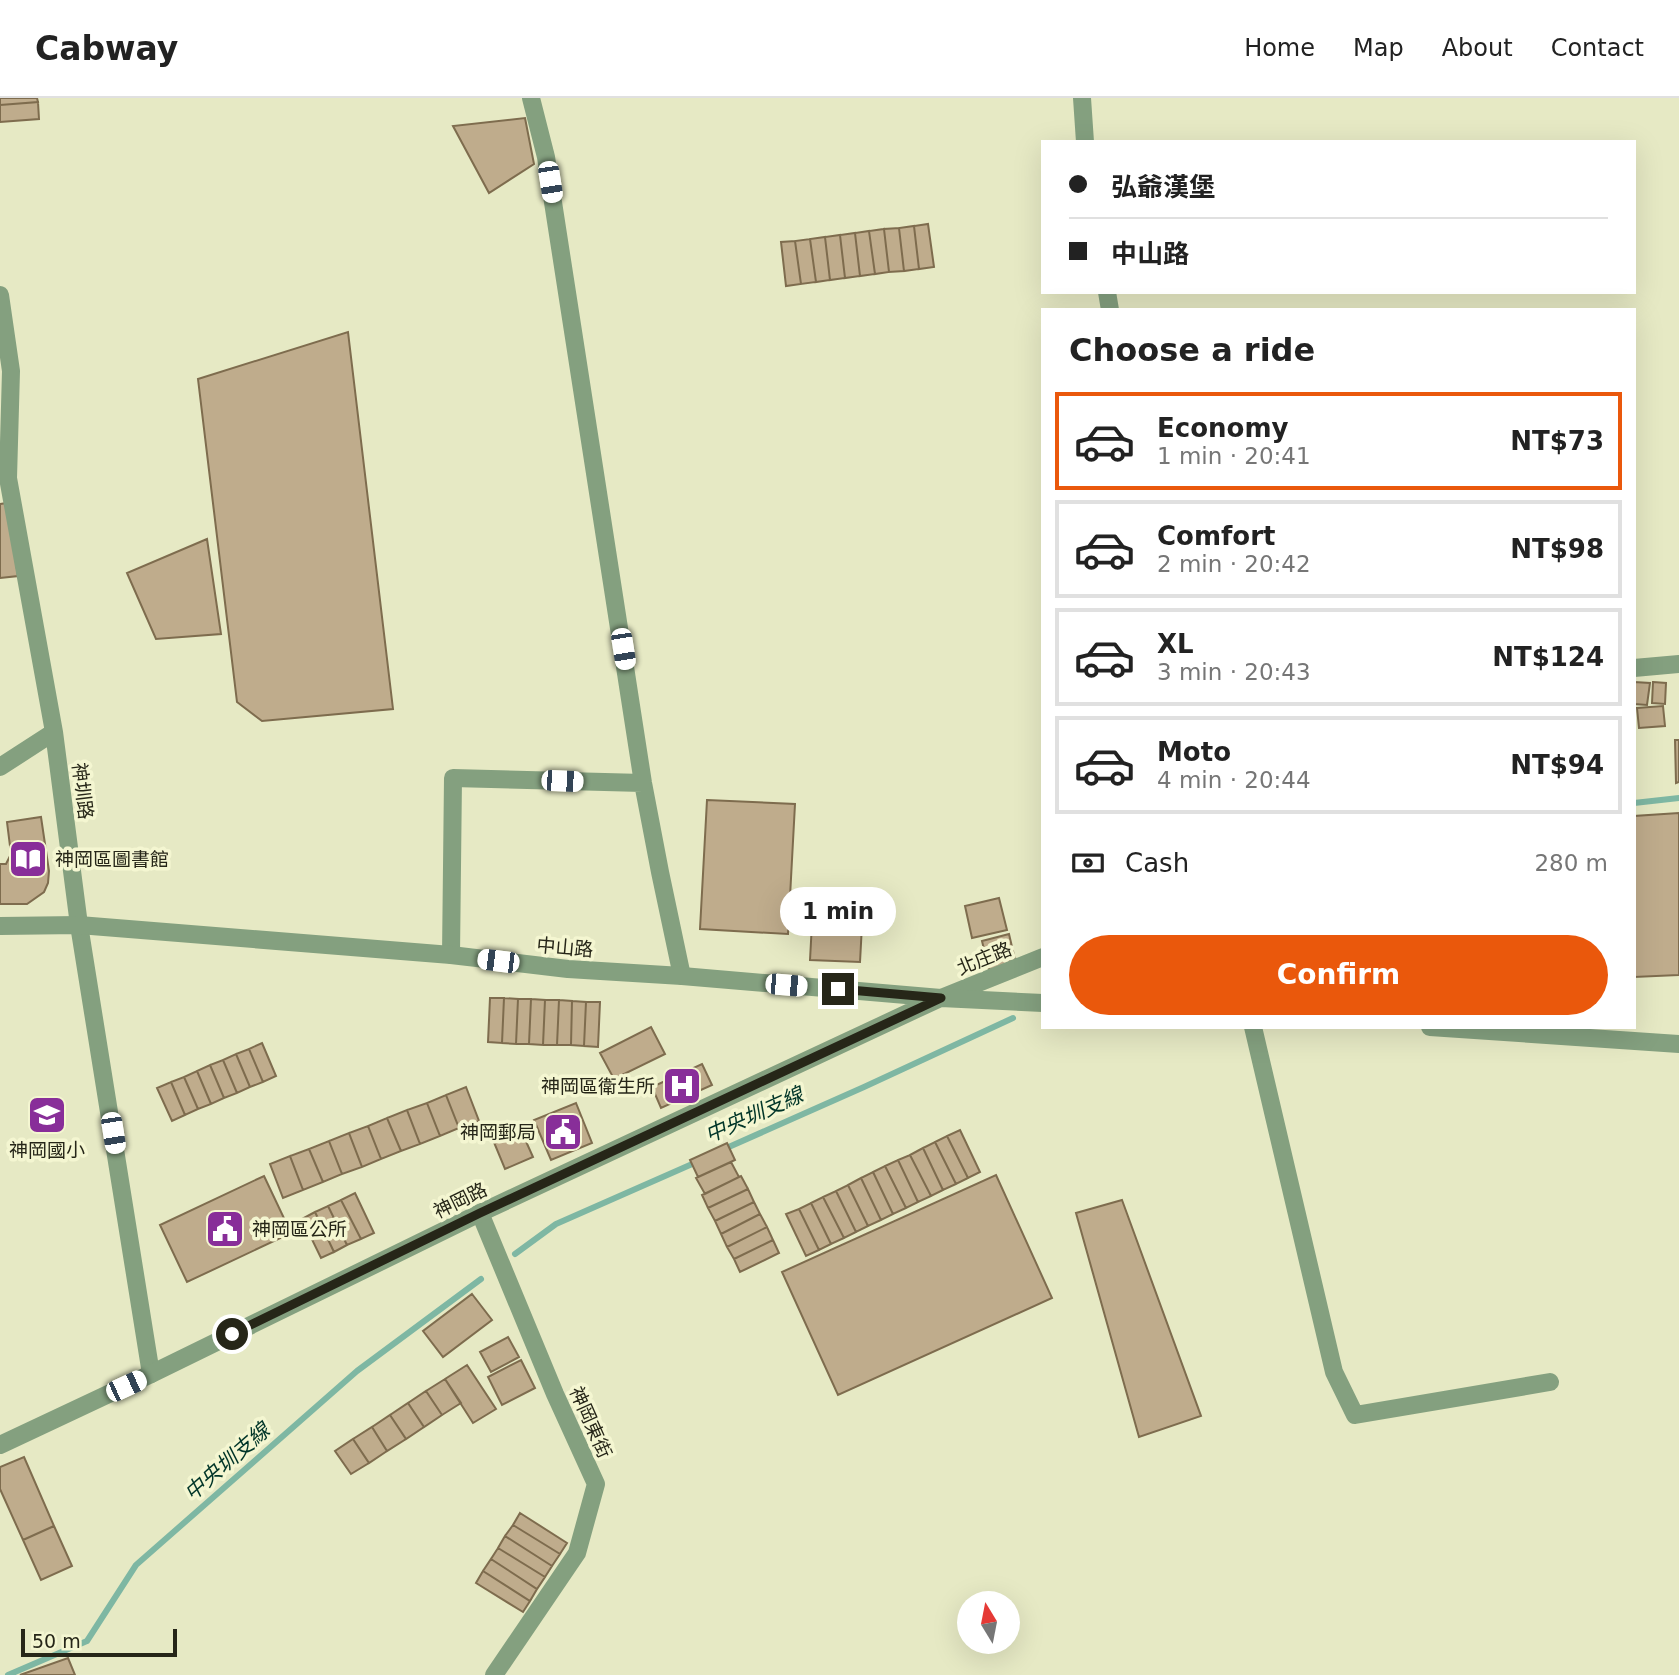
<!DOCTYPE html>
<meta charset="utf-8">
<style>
body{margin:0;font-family:"DejaVu Sans","Noto Sans TC",sans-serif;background:#f2f2f2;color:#222;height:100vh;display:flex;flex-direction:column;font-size:26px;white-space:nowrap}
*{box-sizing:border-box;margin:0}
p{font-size:23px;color:#767676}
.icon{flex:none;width:38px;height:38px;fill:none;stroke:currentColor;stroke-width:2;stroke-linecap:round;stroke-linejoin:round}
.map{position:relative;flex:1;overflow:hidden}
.details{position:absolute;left:1041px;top:210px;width:595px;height:721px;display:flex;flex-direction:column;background:#fff;border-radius:0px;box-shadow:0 7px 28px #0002}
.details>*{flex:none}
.banner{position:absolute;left:1041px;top:42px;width:595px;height:154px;border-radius:0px;box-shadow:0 7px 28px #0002;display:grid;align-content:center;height:154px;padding:0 28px;background:#fff}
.needle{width:46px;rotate:350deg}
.fabs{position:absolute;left:957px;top:1493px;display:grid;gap:14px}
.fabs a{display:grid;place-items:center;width:63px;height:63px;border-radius:50%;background:#fff;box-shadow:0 7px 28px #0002;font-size:35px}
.scale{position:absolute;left:21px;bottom:18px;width:156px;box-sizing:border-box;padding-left:7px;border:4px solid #262618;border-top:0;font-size:19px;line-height:24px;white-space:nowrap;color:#262618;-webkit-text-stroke:5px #f4f6d1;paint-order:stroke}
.end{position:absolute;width:32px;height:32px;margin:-16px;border:9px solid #262618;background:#fff;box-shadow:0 0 0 4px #fff}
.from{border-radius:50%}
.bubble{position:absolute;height:49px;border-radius:24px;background:#fff;box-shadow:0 7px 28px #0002;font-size:23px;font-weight:700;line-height:49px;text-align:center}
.car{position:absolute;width:21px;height:42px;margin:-21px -10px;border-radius:9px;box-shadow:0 0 5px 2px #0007;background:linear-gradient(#fff 24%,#345 0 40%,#fff 0 76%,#345 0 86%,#fff 0)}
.banner b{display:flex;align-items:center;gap:24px;height:66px;font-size:26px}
.banner b+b{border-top:2px solid #e0e0e0}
.banner i{width:18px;height:18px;background:#222}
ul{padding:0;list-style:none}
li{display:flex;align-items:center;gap:21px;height:98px;margin:0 14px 10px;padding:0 14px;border:4px solid #e0e0e0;border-radius:0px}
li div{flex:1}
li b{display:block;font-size:26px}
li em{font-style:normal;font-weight:700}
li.active{border-color:#ea580c}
li>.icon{width:63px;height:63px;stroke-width:1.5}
h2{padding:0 28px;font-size:32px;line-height:84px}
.pay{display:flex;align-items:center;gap:18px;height:77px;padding:0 28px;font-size:26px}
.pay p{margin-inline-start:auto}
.button{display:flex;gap:14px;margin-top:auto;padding:14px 28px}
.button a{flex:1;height:80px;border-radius:42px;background:#ea580c;color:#fff;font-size:28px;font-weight:700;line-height:80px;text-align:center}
header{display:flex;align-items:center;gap:42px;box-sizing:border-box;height:98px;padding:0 35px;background:#fff;border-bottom:2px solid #e0e0e0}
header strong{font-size:33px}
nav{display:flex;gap:38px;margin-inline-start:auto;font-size:24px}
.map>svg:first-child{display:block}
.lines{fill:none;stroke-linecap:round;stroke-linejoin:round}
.stream{stroke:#7eb7a3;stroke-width:6}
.building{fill:#bfac8c;stroke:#7e6c4e;stroke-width:2}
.minor{stroke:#84a07f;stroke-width:18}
.tertiary{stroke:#84a07f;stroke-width:18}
.route{stroke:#262618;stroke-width:9}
.labels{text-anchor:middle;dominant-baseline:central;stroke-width:7;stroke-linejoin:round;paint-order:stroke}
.street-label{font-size:19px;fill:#262618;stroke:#f4f6d1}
.poi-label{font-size:19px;fill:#262618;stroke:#f4f6d1;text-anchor:start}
.water-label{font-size:21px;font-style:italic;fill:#003528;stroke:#f4f6d1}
</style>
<header>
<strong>Cabway</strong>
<nav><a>Home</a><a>Map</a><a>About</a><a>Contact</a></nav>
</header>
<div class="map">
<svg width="1679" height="1577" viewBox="0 0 1679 1577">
<rect width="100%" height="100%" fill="#e6e9c4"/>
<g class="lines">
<path class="stream" d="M1634,705l45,-5
M722,1052l142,-63 149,-69
M515,1156l41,-30 143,-63
M8,1577l79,-34 49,-76 221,-194 124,-92"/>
</g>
<path class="building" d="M0,0h37l1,4 -38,3z
M38,4l1,17 -39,3v-17z
M525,20l9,46 -45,29 -36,-67z
M928,126l6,43 -15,2 -5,-43z
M914,128l5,43 -15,2 -5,-43z
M899,130l5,43 -15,1 -5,-43z
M884,131l5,43 -14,2 -6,-43z
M869,133l6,43 -15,2 -5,-43z
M855,135l5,43 -15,2 -5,-43z
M840,137l5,43 -15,2 -5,-43z
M825,139l5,43 -14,2 -6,-43z
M810,141l6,43 -15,2 -6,-43z
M795,143l6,43 -15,2 -5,-44z
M348,234l45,377 -131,12 -25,-19 -39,-323z
M7,405l11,73 -18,2v-74z
M207,441l14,95 -65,5 -29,-66z
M1634,584l16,1 -3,22 -13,-1z
M1653,584l13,1 -1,21 -13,-1z
M1663,608l2,20 -26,2 -2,-20z
M1675,642h4v42l-3,1z
M707,702l88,4 -7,130 -88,-5z
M1679,715v162l-45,2v-161z
M41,719l8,54 -1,12 -4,9 -17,12h-27v-40h6l5,-10 -4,-32z
M999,800l8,32 -35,8 -7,-32z
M812,825l50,2 -2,37 -50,-2z
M1009,836l7,30 -27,6 -7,-29z
M490,900h14l-2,45 -14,-1z
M504,900l14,1 -2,45 -14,-1z
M518,901h13l-2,45h-13z
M531,901l14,1 -2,45 -14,-1z
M545,902h14l-2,45h-14z
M559,902l13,1 -1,44h-14z
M572,903l14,1 -2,44 -13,-1z
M586,904h14l-2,45 -14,-1z
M651,929l14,27 -51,25 -14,-26z
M262,945l14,33 -13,6 -14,-33z
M249,951l14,33 -13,5 -14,-33z
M236,956l14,33 -13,6 -14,-33z
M223,962l14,33 -13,5 -14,-33z
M702,966l10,21 -51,23 -9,-21z
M210,967l14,33 -13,6 -14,-33z
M197,973l14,33 -13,5 -14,-32z
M184,979l14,32 -13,6 -14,-33z
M171,984l14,33 -13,6 -15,-33z
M466,989l13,34 -20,7 -13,-33z
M446,997l13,33 -19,8 -13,-33z
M427,1005l13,33 -20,8 -13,-34z
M576,1005l16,40 -41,17 -17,-40z
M407,1012l13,34 -19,7 -14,-33z
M387,1020l14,33 -20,8 -13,-33z
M368,1028l13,33 -19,8 -13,-34z
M520,1030l13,29 -28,12 -12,-29z
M960,1032l20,42 -12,6 -21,-42z
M349,1035l13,34 -20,7 -13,-33z
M947,1038l21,42 -12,6 -21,-42z
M329,1043l13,33 -19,8 -14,-33z
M935,1044l21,42 -13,6 -20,-42z
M727,1045l8,17 -37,17 -8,-17z
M923,1050l20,42 -12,6 -21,-41z
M309,1051l14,33 -20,8 -13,-34z
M910,1057l21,41 -13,6 -20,-42z
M290,1058l13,34 -20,8 -13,-34z
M898,1062l20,42 -12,6 -21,-42z
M731,1064l8,15 -34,17 -9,-16z
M885,1068l21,42 -13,6 -20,-42z
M873,1074l20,42 -12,6 -20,-42z
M996,1077l56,123 -214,97 -56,-123z
M264,1078l27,57 -104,49 -27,-57z
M741,1078l7,13 -40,19 -6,-13z
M861,1080l20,42 -13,6 -20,-41z
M848,1087l20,41 -12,6 -20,-41z
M748,1091l6,13 -39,19 -7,-13z
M836,1093l20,41 -12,6 -21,-41z
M355,1095l19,40 -13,6 -20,-39z
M823,1099l21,41 -13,6 -20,-41z
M341,1102l20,39 -14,6 -19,-39z
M1122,1102l79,216 -62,21 -63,-224z
M754,1104l6,12 -39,20 -6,-13z
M811,1105l20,41 -12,6 -20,-41z
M328,1108l19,39 -13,7 -19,-40z
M799,1111l20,41 -13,6 -20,-42z
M315,1114l19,40 -13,6 -19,-39z
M760,1116l7,13 -40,20 -6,-13z
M767,1129l6,13 -39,19 -7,-12z
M773,1142l6,13 -39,19 -6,-13z
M472,1196l20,26 -49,37 -20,-26z
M508,1239l11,20 -28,15 -11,-20z
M521,1262l14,28 -33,17 -14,-28z
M467,1267l29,44 -23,14 -28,-44z
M445,1281l16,24 -19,12 -16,-24z
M426,1293l16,24 -18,12 -16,-24z
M408,1305l16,24 -18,12 -16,-24z
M390,1317l16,24 -19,12 -15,-24z
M372,1329l15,24 -18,12 -16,-24z
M353,1341l16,24 -18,11 -16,-23z
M24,1359l30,69 -31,14 -23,-51v-22z
M520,1415l47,30 -7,11 -47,-29z
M513,1427l47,29 -8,12 -47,-30z
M54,1428l18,40 -31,14 -18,-40z
M505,1438l47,30 -7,11 -47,-29z
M498,1450l47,29 -8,12 -46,-30z
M491,1461l46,30 -7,12 -47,-30z
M483,1473l47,30 -7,11 -47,-29z
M68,1560l7,17h-55z"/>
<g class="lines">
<path class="minor" d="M531,0l15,59 97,626 17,89 22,104
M1082,0l3,44
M1107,194l3,18
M0,197l11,76 -3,107 46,254 25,193 72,449
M1634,570l45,-4
M0,669l54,-35
M451,857l2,-177 190,5
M941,900l102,-41
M1253,929l81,345 21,43 195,-33
M480,1115l75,181 41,90 -19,69 -83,122"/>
<path class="tertiary" d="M0,828l79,-1 372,30 117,14 114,7 259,22 102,5
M1430,929l249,17
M0,1347l151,-71 329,-161 458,-214"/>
</g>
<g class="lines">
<path class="route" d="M232,1236l248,-121 461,-215 -103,-9"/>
</g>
<defs>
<symbol id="library-square" viewBox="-11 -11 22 22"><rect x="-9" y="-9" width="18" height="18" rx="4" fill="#882e99" stroke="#f4f6d1"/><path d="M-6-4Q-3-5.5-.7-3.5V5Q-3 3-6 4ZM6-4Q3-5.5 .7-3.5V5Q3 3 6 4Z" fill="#fff"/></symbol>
<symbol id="hospital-square" viewBox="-11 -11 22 22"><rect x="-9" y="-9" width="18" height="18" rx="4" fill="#882e99" stroke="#f4f6d1"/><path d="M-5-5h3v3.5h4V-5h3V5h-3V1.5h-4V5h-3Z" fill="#fff"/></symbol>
<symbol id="school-square" viewBox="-11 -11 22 22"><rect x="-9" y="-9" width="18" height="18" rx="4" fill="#882e99" stroke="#f4f6d1"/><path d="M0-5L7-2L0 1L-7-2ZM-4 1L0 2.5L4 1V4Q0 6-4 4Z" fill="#fff"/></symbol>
<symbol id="civic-square" viewBox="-11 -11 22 22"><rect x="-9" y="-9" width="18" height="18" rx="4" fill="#882e99" stroke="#f4f6d1"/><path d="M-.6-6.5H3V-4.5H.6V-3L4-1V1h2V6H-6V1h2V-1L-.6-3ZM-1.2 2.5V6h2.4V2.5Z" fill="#fff"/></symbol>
</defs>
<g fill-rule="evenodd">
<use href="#library-square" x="6" y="739" width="44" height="44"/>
<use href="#hospital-square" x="660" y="966" width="44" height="44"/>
<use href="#school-square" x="25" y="995" width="44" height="44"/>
<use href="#civic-square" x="541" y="1012" width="44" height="44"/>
<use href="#civic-square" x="203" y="1109" width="44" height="44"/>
</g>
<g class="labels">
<g class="street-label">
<text transform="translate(83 693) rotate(83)">神圳路</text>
<text transform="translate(565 849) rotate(5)">中山路</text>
<text transform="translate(984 860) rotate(-22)">北庄路</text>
<text transform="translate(460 1102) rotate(-26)">神岡路</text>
<text transform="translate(591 1324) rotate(66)">神岡東街</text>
</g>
<g class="poi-label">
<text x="55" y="761">神岡區圖書館</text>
<text x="655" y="988" text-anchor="end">神岡區衛生所</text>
<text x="536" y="1034" text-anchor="end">神岡郵局</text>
<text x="47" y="1052" text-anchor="middle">神岡國小</text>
<text x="252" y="1131">神岡區公所</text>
</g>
<g class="water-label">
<text transform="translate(754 1017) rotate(-24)">中央圳支線</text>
<text transform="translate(227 1364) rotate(-41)">中央圳支線</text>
</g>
</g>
</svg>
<div class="fabs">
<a><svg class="needle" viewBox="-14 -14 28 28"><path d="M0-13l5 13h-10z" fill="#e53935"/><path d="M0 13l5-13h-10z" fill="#767676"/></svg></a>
</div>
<div class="scale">50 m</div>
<i class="end from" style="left:232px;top:1236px"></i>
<i class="end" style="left:838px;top:891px"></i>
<div class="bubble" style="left:780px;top:789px;width:116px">1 min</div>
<i class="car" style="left:550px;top:84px;rotate:171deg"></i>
<i class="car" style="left:623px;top:551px;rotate:171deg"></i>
<i class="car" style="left:562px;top:683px;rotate:92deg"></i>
<i class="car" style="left:498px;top:863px;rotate:277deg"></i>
<i class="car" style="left:786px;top:887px;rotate:95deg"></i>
<i class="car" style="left:113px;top:1035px;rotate:171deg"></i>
<i class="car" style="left:126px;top:1288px;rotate:65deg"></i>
<div class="banner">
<b><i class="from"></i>弘爺漢堡</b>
<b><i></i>中山路</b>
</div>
<section class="details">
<h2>Choose a ride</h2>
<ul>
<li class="active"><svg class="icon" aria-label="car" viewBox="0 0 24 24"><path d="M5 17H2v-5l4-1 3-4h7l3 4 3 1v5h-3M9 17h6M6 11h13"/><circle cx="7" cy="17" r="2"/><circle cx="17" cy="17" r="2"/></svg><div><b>Economy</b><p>1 min · 20:41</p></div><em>NT$73</em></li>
<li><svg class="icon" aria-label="car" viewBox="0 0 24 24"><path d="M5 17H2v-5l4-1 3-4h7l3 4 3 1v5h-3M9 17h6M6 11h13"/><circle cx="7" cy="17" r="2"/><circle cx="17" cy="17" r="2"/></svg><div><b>Comfort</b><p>2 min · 20:42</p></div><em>NT$98</em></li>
<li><svg class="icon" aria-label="car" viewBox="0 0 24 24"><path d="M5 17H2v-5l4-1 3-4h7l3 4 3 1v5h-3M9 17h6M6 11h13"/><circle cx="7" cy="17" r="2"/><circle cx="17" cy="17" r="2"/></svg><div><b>XL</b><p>3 min · 20:43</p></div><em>NT$124</em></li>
<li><svg class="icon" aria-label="car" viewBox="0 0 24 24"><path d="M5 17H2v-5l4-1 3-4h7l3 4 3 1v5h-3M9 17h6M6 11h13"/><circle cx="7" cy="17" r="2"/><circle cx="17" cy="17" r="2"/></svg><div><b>Moto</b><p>4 min · 20:44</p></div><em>NT$94</em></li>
</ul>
<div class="pay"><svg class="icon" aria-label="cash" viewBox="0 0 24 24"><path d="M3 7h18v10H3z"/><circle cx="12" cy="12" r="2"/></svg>Cash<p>280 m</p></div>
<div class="button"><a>Confirm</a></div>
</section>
</div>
